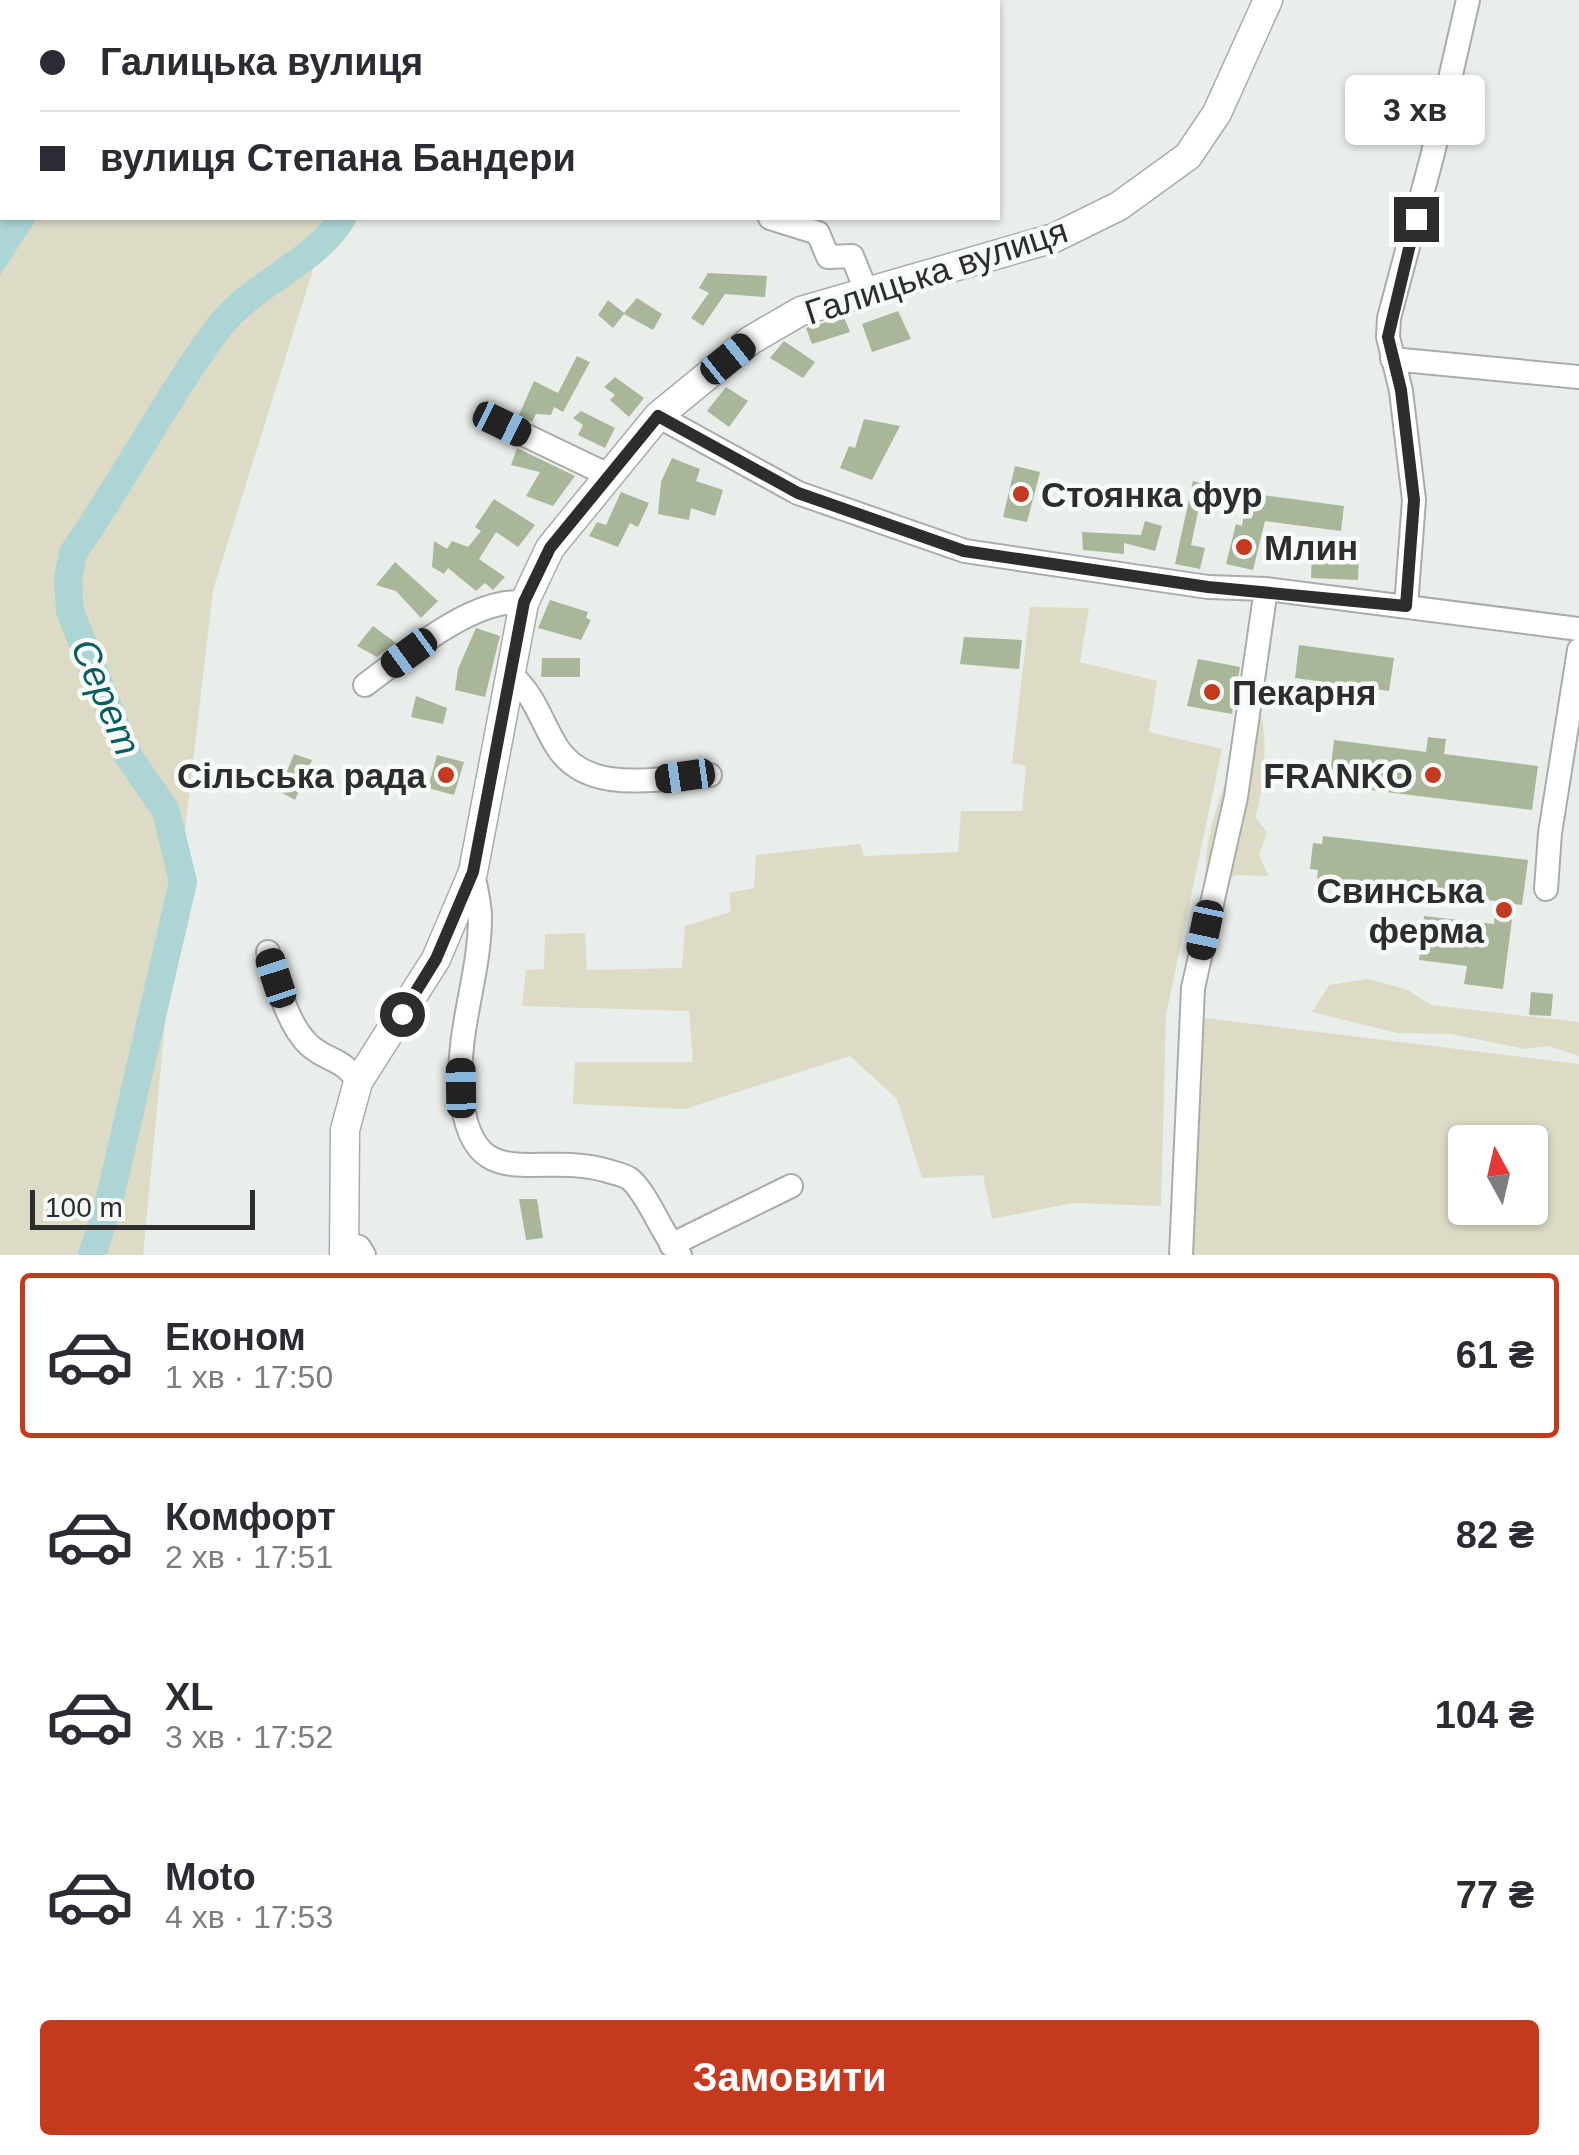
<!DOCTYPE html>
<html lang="uk">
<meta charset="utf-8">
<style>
body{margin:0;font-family:Arial,sans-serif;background:#f7f7f7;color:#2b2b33;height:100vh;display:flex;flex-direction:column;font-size:38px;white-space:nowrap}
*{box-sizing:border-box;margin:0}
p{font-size:32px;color:#7c7c81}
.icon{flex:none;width:55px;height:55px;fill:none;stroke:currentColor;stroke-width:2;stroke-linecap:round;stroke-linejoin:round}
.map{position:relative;height:1255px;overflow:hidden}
.drawer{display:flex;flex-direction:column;background:#fff;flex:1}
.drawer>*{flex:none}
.top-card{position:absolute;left:0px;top:0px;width:1000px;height:220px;box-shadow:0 2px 8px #0004;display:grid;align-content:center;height:220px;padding:0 40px;background:#fff}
.needle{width:65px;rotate:352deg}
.tools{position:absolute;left:1448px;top:1125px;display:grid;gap:20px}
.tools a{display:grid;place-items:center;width:100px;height:100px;border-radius:10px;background:#fff;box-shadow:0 2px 8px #0004;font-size:50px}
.scale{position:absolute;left:30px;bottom:25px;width:225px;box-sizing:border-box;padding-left:10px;border:5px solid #2c2d2c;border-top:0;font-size:28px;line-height:35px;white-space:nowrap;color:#2c2d2c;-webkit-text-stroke:8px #f7fbf8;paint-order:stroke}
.end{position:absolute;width:45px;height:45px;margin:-22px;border:12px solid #2c2d2c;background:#fff;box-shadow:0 0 0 5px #fff}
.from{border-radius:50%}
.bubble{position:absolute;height:70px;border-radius:10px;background:#fff;box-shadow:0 2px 8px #0004;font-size:32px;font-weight:700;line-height:70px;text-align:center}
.car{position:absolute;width:30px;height:60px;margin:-30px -15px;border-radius:12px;box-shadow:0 0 8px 2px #0007;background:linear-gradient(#222 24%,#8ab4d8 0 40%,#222 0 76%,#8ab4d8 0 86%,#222 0)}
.top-card b{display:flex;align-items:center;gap:35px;height:95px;font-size:38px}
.top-card b+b{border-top:2px solid #e1e1e2}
.top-card i{width:25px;height:25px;background:#2b2b33}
ul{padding:18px 0 0;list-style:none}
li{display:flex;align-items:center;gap:30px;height:165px;margin:0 20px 15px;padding:0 20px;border:5px solid transparent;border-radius:10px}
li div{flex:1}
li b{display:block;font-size:38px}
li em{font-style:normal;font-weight:700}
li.selected{border-color:#c53a1f}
li>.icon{width:90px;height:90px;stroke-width:1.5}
.button{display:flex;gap:20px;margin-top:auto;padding:20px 40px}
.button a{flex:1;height:115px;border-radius:10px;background:#c53a1f;color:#fff;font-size:40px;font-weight:700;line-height:115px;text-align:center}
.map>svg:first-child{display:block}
.green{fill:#dddbc6;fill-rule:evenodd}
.water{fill:#add5d6}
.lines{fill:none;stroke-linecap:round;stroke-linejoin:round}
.river{stroke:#add5d6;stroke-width:28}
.building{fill:#a9b699}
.minor-casing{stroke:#a9adaa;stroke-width:26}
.major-casing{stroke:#a9adaa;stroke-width:31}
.minor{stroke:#fff;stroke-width:22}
.major{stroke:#fff;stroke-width:28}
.route{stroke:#2c2d2c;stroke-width:12}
.poi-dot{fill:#c53a1f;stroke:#f7fbf8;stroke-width:4}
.labels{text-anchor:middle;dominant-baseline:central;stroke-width:9;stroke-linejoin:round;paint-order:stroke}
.street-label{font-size:35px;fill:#2c2d2c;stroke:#f7fbf8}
.poi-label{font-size:35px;font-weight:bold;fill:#2c2d2c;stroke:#f7fbf8;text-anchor:start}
.water-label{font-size:38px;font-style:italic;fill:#085d60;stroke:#f7fbf8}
</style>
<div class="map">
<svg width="1579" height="1255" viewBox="0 0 1579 1255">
<rect width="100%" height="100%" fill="#eaeeeb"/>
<path class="green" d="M0,0h522l-520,2v216h327l-116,372 -37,319 -33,346h-143z
M1030,607l59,1 -9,54 77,19 -8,51 73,17 -56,266 -5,191 -88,-3 -81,16 -9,-44 -61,3 -25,-79 -47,-43 -165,53 -112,-5 2,-42h118l-4,-51 -167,-5 4,-36 18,-1 1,-35 40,-1 2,37 95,-2 3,-42 46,-14 -2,-19 25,-5 2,-33 104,-11 4,12 94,-4 3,-41h61l4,-45 -14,-3z
M1257,705c13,19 7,90 -2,112l12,15 -8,23 10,21 -34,-1 -14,10 -13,-1c-12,-46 31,-134 49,-179z
M1368,979l40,11 23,15 148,17v34l-31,-10 -23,3 -74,-15 -54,-1 -85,-21 17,-27z
M1197,1017l382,47v191h-406zM1465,1142h65v66h-65z"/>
<path class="water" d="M0,100l2,118 34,2 -36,55z"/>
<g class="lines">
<path class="river" d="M99,0l18,2
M361,0l1,2
M163,2l6,-2
M92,1255l16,-49 75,-324 -17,-71 -39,-57 -57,-143 -2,-32 5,-26c51,-73 92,-153 145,-225 33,-44 100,-67 124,-110"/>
</g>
<path class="building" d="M708,273l59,3 -2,21 -40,-3 -22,32 -12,-8 18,-25 -10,-5z
M637,298l25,16 -9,16 -29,-16 -11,14 -15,-13 10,-15 16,13z
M898,311l13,28 -39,13 -10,-28z
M844,317l6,15 -38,12 -6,-16z
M784,341l31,21 -12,16 -33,-20z
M577,356l13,6 -27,50 -9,-5 -3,8 -15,-1 -4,8 -13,-7 15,-34 24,12z
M615,377l29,21 -15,19 -19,-17 5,-5 -11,-8z
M726,387l22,14 -19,26 -22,-16z
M581,411l34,17 -10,20 -27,-13 5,-10 -10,-7z
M864,419l36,7 -28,54 -32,-12 9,-22 6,2z
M517,448l58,28 -22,30 -27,-10 14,-24 -29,-7z
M672,458l28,11 -4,12 27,9 -8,26 -24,-8 -2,12 -31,-6 3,-32z
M1015,466l25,6 -13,50 -24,-5z
M1193,481l11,3 -13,61 14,3 -5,21 -25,-5z
M621,492l28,11 -11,24 -8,-4 -12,24 -29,-11 8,-14 9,3z
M1247,493l97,13 -3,25 -76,-10 -12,49 -27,-6 10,-40 6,2z
M494,499l41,26 -17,22 -22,-15 -17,27 26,18 -12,13 -8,-7 -9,8 -28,-23 -4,6 -12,-7 2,-26 13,8 5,-8 16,6 13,-16 -6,-4z
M1145,521l17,5 -7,25 -31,-8v11l-41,-4 -1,-18 59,3z
M1312,553l47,3 -1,24 -47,-2z
M395,562l43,39 -17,17 -25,-27 -20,-6z
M550,600l38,12 -2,6 5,2 -10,20 -43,-12z
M373,626l23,17 -19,14 -20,-11z
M476,628l24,8 -15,61 -30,-7 3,-21z
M964,637l58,3 -3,29 -59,-5z
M1299,645l95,13 -5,33 -94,-13z
M542,658h38v19h-39z
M1198,659l42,8 -8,47 -45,-8z
M416,696l31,12 -4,16 -32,-7z
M1428,737l18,2 -2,15 94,12 -6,44 -203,-25 5,-45 92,12z
M294,754l18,6 -17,40 -16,-9z
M437,755l27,7 -10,33 -26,-7z
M1323,836l205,24 -6,45 -8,-1 -11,85 -39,-5 3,-18 -48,-6 5,-44 70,8 2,-23 -85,-10 -1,10 -15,-2 1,-11 -79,-9 1,-9 -8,-1 3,-26 9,1z
M1531,992l22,2 -2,22 -22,-1z
M519,1199h18l6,39 -17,2z"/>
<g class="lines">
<defs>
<path id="minor" d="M770,218l48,15 10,24 24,-1 14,34
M1392,359l187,18
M658,416l140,77 167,58 243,36 58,2 313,40
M502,424l104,50
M1406,606l8,-106 -13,-109 -13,-54 1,-19 44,-165 35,-153
M512,675c23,21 29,46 45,72 32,50 104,30 153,28
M365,685c38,-28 111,-90 159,-82
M473,872c2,14 7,30 7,45 0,59 -24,114 -19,174 9,110 76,58 147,80 6,2 17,4 22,8 18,15 32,56 50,76
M1546,889l4,-56 29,-183
M268,952c9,29 18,71 41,93 19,17 33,12 49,37
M344,1243l15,4 5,8
M671,1245l120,-59
M1181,1255l12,-267 43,-191 30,-208"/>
<path id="major" d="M344,1255l1,-125 13,-48 78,-123 37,-87 51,-269 26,-55 108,-132 93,-76 50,-29 253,-73 65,-32 69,-50 29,-43 51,-113"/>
</defs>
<use href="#minor" class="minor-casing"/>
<use href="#major" class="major-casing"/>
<use href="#minor" class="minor"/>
<use href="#major" class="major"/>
</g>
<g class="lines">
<path class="route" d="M402,1014l34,-55 37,-87 51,-270 26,-54 108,-132 140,77 166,58 244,36 198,19 8,-106 -13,-110 -13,-53 28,-118"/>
</g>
<g class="poi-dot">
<circle cx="1021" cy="494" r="10"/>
<circle cx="1244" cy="547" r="10"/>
<circle cx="1212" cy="692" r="10"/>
<circle cx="446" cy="775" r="10"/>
<circle cx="1433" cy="775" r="10"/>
<circle cx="1504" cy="910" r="10"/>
</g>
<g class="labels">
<g class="street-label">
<text transform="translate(936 271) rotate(-18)">Галицька вулиця</text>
</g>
<g class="poi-label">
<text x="1041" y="494">Стоянка фур</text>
<text x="1264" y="547">Млин</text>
<text x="1232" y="692">Пекарня</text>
<text x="426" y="775" text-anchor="end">Сільська рада</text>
<text x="1413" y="775" text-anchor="end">FRANKO</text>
<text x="1484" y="890" text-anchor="end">Свинська<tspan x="1484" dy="40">ферма</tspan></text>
</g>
<g class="water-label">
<text transform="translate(106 697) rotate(67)">Серет</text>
</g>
</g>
</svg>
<div class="tools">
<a><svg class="needle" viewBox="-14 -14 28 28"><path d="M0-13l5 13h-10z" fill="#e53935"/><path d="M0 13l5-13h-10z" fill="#7c7c81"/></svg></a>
</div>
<div class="scale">100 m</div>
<i class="end from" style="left:402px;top:1014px"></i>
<i class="end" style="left:1416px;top:219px"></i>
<div class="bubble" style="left:1345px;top:75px;width:140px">3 хв</div>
<i class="car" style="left:728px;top:359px;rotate:51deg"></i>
<i class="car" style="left:502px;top:424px;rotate:116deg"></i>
<i class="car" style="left:409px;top:653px;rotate:234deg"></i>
<i class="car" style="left:685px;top:776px;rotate:262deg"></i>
<i class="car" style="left:1205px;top:930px;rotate:192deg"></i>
<i class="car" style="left:276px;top:978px;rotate:342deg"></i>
<i class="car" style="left:461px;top:1088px;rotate:359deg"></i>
<div class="top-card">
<b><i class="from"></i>Галицька вулиця</b>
<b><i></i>вулиця Степана Бандери</b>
</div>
</div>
<section class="drawer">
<ul>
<li class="selected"><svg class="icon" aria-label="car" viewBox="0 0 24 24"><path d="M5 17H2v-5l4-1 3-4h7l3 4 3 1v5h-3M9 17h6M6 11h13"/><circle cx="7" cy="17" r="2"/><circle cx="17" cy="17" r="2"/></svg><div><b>Економ</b><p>1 хв · 17:50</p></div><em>61 ₴</em></li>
<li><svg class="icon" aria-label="car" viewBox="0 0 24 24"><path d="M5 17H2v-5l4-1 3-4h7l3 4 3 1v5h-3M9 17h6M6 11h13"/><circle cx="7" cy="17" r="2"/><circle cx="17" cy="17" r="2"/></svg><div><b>Комфорт</b><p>2 хв · 17:51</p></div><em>82 ₴</em></li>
<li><svg class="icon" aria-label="car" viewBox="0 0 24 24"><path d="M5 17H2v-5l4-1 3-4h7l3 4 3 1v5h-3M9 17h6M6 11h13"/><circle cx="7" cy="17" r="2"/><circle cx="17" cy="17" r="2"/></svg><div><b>XL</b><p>3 хв · 17:52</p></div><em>104 ₴</em></li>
<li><svg class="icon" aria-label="car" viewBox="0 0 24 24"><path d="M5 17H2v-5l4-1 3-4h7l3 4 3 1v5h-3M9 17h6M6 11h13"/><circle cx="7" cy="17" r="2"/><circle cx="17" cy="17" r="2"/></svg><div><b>Moto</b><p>4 хв · 17:53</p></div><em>77 ₴</em></li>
</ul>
<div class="button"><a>Замовити</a></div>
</section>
